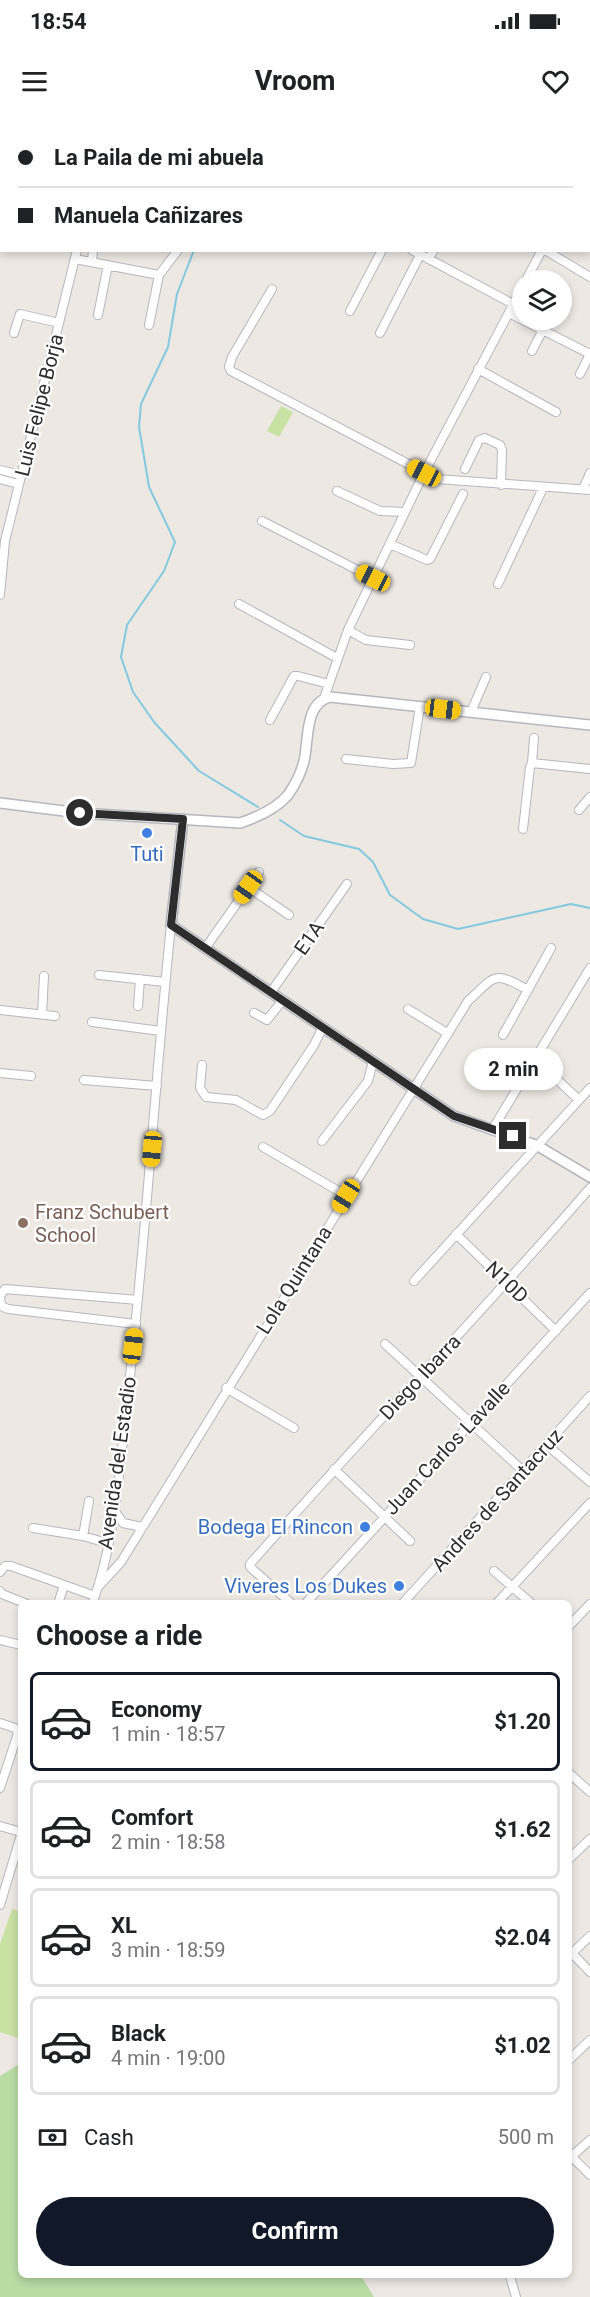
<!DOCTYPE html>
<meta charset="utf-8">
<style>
body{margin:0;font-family:Roboto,sans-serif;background:#f2f2f2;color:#202124;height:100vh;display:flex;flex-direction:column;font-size:22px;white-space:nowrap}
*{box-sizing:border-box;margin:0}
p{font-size:20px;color:#757577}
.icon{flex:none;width:33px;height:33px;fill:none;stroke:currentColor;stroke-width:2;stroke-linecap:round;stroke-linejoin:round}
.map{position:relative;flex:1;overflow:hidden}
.details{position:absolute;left:18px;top:1480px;width:554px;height:678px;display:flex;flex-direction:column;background:#fff;border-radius:9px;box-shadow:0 3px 9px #0003}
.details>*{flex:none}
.guide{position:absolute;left:0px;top:0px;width:591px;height:132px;box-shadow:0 3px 9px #0003;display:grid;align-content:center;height:132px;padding:0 18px;background:#fff}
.buttons{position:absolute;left:512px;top:150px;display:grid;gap:12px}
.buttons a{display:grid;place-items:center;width:60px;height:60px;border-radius:50%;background:#fff;box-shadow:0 3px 9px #0003;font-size:30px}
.end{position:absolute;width:27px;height:27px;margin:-14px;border:8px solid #2d2d2d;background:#fff;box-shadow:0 0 0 3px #fff}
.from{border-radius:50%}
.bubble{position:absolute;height:42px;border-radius:21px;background:#fff;box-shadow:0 3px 9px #0003;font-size:20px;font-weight:700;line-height:42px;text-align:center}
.car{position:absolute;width:18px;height:36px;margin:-18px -9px;border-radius:8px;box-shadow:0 0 4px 2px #0007;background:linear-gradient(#f5c518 24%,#345 0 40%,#f5c518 0 76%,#345 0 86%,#f5c518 0)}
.guide b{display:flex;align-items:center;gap:21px;height:57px;font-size:22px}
.guide b+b{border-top:2px solid #e0e0e0}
.guide i{width:15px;height:15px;background:#202124}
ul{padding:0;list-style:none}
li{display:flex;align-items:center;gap:18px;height:99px;margin:0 12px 9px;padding:0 6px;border:3px solid #e0e0e0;border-radius:9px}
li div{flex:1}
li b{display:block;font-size:22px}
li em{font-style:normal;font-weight:700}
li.current{border-color:#111827}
li>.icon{width:54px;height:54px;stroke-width:1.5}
h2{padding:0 18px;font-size:27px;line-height:72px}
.pay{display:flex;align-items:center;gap:15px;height:66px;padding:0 18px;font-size:22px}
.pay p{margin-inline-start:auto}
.primary-button{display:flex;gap:12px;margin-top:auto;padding:12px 18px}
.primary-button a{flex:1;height:69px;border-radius:36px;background:#111827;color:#fff;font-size:24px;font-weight:700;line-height:69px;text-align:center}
.status{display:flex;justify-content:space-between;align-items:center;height:42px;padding:0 30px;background:#fff;direction:ltr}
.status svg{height:16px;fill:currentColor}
header{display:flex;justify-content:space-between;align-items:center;height:78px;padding:0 18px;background:#fff;font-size:27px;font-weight:700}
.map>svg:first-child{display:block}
.green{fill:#b9dca5}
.pitch{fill:#c8e2a3}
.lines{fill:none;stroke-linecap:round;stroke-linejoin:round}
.stream{stroke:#83c9e1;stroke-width:2}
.minor-casing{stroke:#b5b7bf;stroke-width:10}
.tertiary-casing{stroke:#b5b7bf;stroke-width:12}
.minor{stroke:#fff;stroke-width:8}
.tertiary{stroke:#fff;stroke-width:9}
.route{stroke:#2d2d2d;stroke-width:8}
.shop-dot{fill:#3f7fe0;stroke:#fff;stroke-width:2}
.education-dot{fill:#8d6e63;stroke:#fff;stroke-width:2}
.labels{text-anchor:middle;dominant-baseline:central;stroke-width:4.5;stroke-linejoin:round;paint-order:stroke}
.street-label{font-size:20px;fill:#2d2d2d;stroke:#fff}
.shop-label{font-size:20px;fill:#366cbe;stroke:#fff;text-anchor:end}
.education-label{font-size:20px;fill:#785e54;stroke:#fff;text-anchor:start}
</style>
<div class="status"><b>18:54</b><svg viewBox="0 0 49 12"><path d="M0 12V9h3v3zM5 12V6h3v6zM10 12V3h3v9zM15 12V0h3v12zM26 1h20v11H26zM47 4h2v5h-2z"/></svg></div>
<header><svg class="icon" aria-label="menu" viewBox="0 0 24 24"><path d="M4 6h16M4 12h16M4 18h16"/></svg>Vroom<svg class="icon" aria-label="heart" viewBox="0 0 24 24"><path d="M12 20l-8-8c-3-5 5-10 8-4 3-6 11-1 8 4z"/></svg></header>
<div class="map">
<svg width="590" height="2177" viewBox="0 0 590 2177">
<rect width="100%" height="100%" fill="#ede8e2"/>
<path class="green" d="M21,1943v213h340l13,21h-374v-221z"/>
<path class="pitch" d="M281,286l12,6 -14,25 -12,-6z
M12,1789l9,3v127l-21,-7v-88z"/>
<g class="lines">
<path class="stream" d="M217,0l1,2
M194,130l-17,44 -9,53 -27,57 -2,23 10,60 26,55 -11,29 -37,54 -6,32 12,35 21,30 45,49 59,36
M280,700l24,16 55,13 14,13 17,33 33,24 35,10 113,-25 19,4"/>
<defs>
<path id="minor" d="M555,0l2,2
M34,2l1,-2
M113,2l1,-2
M590,21v1
M0,38l2,-3
M590,42v-1
M0,54h2
M0,111l2,-2
M412,130l101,54
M545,130l45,27
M75,139l84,16
M428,139l6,-9
M92,142l1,-12
M526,160l16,-30
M272,169l-40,68 -3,10 2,4 206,108 153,11
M350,191l32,-61
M509,193l81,41
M98,195l10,-50
M149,205l10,-50 19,-25
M14,213l6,-19 39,9
M380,213l40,-78
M532,231l16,-31
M478,249l78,43
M580,254l10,-20
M465,349l14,-29 6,-2 15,7 2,5 -1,35
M0,350l21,5
M0,359l19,5
M583,369l7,-16
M337,371l43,20 25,1
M262,401l111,57
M390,424l37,16 3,-1 33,-65
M498,464l45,-96
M0,475l5,-54 72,-291
M239,484l98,54
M348,510l18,10 44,5
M324,578l24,-68 76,-157 98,-185
M471,592l15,-35
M270,600l24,-44h4l31,8
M346,639l47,5 18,-1 9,-57
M532,643l2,-25
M579,690l11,-13
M523,709l7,-62 2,-4 58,6
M248,767l41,28
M206,827l53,-75
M99,855l66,7
M271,872l76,-108
M138,886l2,-27
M408,889l39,24
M0,890l55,6
M254,893l13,7 16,-20
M42,894l2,-38
M92,902l69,9
M503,915l48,-87
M535,939l44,41
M202,945l-2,23 6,9 30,3 27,15 7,-4 44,-66 9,-18
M0,953l31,3
M84,960l73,6
M492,1010l98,-162
M322,1021l46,-60 5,-20
M263,1027l84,49
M456,1114l100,97
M414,1161l176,-193
M136,1204l-128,-15 -7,-3 -1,-10 5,-7 133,11
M385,1224l138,127
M226,1268l68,40
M547,1325l43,37
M334,1349l76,72
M114,1390l9,13 19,4
M33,1408l50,8 24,7
M83,1416l6,-35
M494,1451l38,33
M0,1452l5,-6h6l84,30
M98,1467l23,-25 347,-561c28,-25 24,-31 60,-11
M0,1471l2,3 25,10
M58,1484l6,-19
M92,1484c24,-63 28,-144 36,-210 18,-156 27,-313 43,-469
M292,1484l-42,-37v-3c112,-127 229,-248 340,-376
M305,1484l285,-311
M402,1484l188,-208
M496,1484l94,-101
M568,1507l22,-23
M0,1520l21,5
M0,1603l15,5 3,5 -18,55
M568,1652l22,20
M0,1706l21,6
M568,1740l22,-21
M0,1785l21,-70
M568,1829l22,23
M568,1837l22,-21
M568,1941l22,-21
M568,2033l22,22
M572,2036l18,-16
M510,2156l6,21"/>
<path id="tertiary" d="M0,683l80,10 160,10c18,-6 36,-14 48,-28 7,-10 13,-22 16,-34 5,-20 0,-58 26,-64l260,28
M183,699l-12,106 283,191 84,30 52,31"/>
</defs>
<use href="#minor" class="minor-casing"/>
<use href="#tertiary" class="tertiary-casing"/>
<use href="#minor" class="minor"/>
<use href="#tertiary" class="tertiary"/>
</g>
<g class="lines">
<path class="route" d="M80,693l103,6 -12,106 283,191 59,20"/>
</g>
<g class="shop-dot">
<circle cx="147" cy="713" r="6"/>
<circle cx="365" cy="1407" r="6"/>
<circle cx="399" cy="1466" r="6"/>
</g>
<circle class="education-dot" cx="23" cy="1103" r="6"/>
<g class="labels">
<g class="street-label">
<text transform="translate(39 285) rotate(-76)">Luis Felipe Borja</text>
<text transform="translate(309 818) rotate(-55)">E1A</text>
<text transform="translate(294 1160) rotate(-58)">Lola Quintana</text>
<text transform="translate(507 1162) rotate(44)">N10D</text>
<text transform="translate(420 1257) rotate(-47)">Diego Ibarra</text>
<text transform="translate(447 1328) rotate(-47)">Juan Carlos Lavalle</text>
<text transform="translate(117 1343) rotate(-82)">Avenida del Estadio</text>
<text transform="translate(497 1380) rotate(-48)">Andres de Santacruz</text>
</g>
<g class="shop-label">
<text x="147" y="734" text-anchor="middle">Tuti</text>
<text x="353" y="1407">Bodega El Rincon</text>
<text x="387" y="1466">Viveres Los Dukes</text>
</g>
<g class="education-label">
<text x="35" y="1092">Franz Schubert<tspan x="35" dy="23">School</tspan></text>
</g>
</g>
</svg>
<div class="buttons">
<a><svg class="icon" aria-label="layers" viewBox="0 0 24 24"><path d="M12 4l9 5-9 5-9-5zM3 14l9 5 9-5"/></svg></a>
</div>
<i class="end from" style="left:80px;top:693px"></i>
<i class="end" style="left:513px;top:1016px"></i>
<div class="bubble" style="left:464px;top:928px;width:99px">2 min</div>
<i class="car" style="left:424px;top:353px;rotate:298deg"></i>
<i class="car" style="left:373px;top:458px;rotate:297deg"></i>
<i class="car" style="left:443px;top:589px;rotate:97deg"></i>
<i class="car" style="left:248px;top:767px;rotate:215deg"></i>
<i class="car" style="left:152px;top:1029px;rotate:185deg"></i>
<i class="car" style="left:346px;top:1076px;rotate:212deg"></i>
<i class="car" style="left:133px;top:1226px;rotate:7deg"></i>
<div class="guide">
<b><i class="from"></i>La Paila de mi abuela</b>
<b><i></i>Manuela Cañizares</b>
</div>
<section class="details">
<h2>Choose a ride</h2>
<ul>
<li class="current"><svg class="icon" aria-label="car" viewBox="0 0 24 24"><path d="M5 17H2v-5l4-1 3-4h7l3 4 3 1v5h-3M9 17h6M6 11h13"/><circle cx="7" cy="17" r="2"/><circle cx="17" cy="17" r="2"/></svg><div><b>Economy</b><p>1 min · 18:57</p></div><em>$1.20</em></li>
<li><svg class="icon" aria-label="car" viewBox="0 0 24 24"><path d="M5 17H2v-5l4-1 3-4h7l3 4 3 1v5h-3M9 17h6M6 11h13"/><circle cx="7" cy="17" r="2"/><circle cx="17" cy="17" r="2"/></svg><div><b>Comfort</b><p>2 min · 18:58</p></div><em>$1.62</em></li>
<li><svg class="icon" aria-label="car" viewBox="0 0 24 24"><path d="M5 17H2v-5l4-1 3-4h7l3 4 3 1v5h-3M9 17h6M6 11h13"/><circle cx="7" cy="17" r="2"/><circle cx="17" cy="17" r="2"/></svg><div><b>XL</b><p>3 min · 18:59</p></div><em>$2.04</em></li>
<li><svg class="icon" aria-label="car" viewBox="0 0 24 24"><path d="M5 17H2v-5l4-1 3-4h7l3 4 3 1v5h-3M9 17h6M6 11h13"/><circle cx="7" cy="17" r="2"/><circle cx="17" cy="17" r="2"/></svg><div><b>Black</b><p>4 min · 19:00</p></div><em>$1.02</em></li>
</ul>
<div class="pay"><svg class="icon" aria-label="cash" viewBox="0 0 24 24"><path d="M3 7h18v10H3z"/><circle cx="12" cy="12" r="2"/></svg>Cash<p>500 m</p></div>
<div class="primary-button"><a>Confirm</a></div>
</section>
</div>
